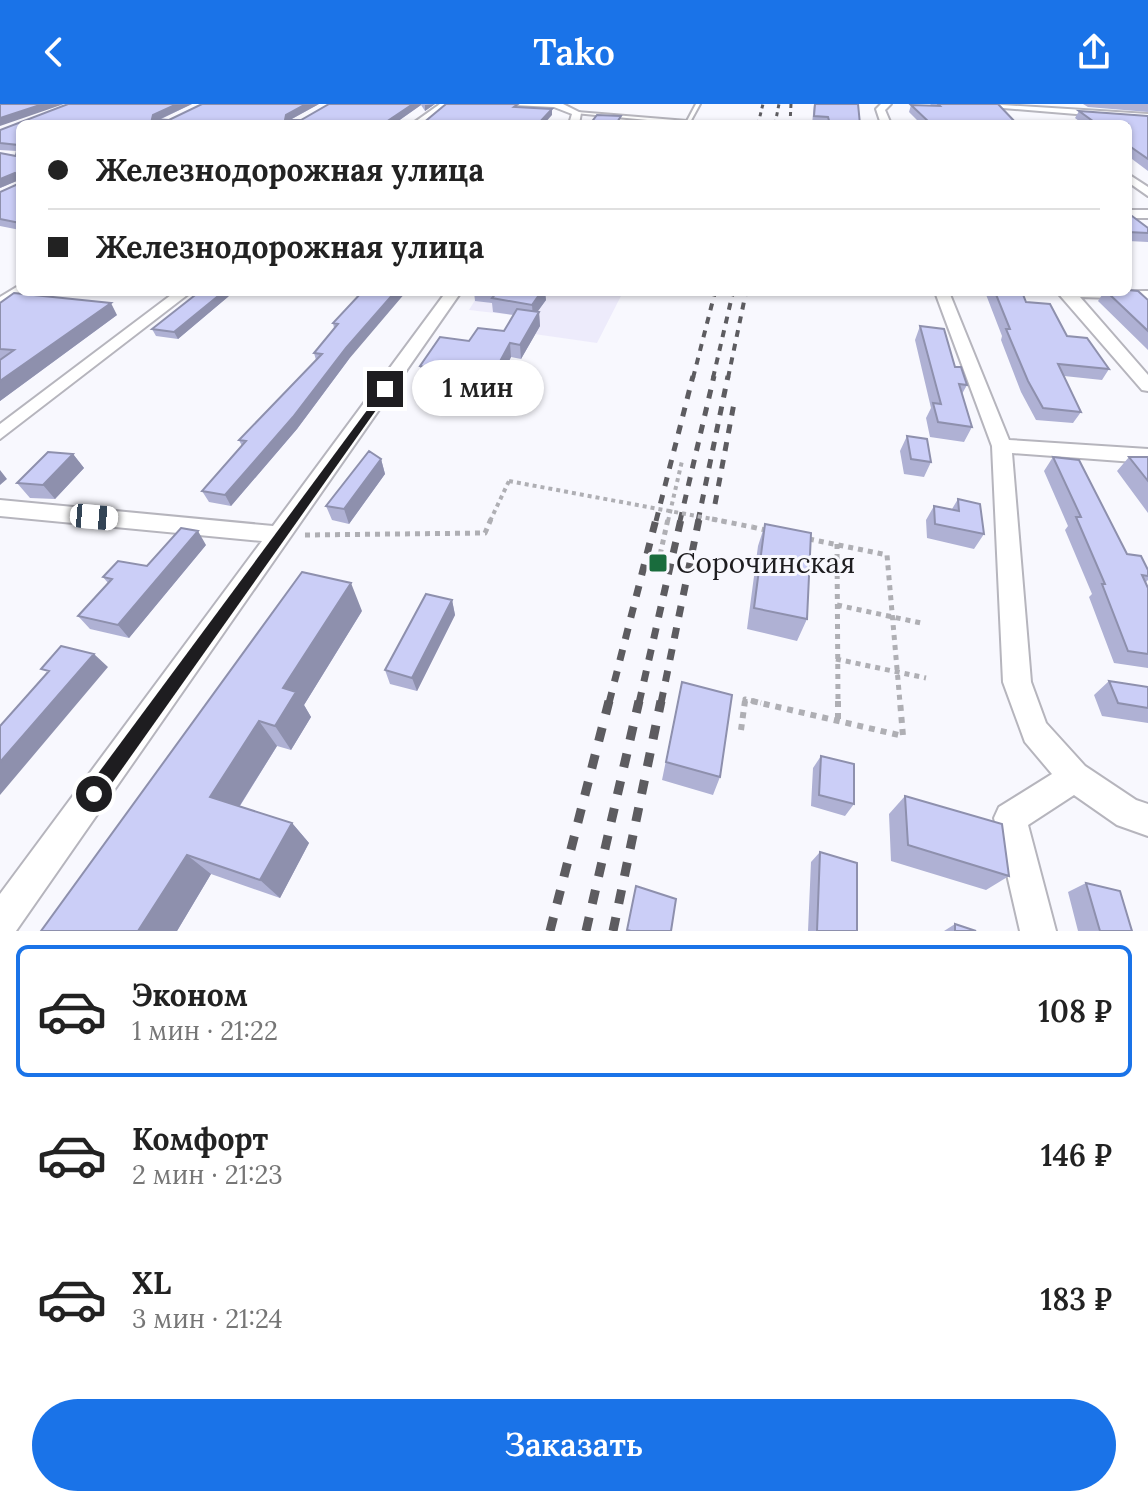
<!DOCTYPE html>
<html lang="ru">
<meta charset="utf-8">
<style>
body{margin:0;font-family:Lora,serif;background:#f6f6f6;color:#222;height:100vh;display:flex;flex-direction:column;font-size:30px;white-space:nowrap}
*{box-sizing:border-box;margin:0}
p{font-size:26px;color:#767676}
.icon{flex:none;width:44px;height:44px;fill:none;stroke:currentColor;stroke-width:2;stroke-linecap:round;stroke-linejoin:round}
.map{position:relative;height:827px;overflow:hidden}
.side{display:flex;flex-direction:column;background:#fff;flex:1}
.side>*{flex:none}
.banner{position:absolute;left:16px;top:16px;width:1116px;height:176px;border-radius:12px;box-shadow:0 2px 6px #0004;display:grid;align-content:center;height:176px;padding:0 32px;background:#fff}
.end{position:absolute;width:36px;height:36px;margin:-18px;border:10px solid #1e1d20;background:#fff;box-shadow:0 0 0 4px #fff}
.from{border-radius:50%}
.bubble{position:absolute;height:56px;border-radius:28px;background:#fff;box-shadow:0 2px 6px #0004;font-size:26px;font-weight:600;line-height:56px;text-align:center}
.car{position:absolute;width:24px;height:48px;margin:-24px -12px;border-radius:10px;box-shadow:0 0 6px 2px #0007;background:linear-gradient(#fff 24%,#345 0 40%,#fff 0 76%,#345 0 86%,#fff 0)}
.banner b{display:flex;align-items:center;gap:28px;height:76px;font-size:30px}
.banner b+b{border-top:2px solid #e0e0e0}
.banner i{width:20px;height:20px;background:#222}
ul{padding:14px 0 0;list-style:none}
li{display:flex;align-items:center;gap:24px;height:132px;margin:0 16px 12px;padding:0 16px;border:4px solid transparent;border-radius:12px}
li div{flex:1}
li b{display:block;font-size:30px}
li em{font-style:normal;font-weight:600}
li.on{border-color:#1a73e8}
li>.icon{width:72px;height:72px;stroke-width:1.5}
.primary-button{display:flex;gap:16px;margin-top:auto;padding:16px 32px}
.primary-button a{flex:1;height:92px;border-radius:48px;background:#1a73e8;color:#fff;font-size:32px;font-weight:600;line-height:92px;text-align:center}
header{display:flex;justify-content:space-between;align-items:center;height:104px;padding:0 32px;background:#1a73e8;color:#fff;font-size:36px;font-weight:600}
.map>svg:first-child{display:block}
.built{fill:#edebfb}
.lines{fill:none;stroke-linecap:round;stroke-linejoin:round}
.service-casing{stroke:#b6b5bd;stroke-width:4}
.minor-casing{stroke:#b6b5bd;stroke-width:4}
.path-far2{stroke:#afafb4;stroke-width:4;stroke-dasharray:4 4;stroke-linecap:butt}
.path-far1{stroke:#afafb4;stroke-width:5;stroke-dasharray:5 5;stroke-linecap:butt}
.path{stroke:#afafb4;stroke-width:6;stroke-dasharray:6 6;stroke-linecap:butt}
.service{fill:#fff;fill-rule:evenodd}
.minor{fill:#fff;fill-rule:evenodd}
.rail-far4{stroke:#5d5c60;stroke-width:3;stroke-dasharray:4 4;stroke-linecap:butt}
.rail-far3{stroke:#5d5c60;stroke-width:4;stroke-dasharray:7 7;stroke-linecap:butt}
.rail-far2{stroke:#5d5c60;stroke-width:5;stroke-dasharray:9 9;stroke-linecap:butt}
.rail-far1{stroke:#5d5c60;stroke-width:7;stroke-dasharray:11 11;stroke-linecap:butt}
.rail{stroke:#5d5c60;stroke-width:9;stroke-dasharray:14 14;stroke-linecap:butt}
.path-bridge-far1{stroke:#afafb4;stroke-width:4;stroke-dasharray:4 4;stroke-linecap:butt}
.path-bridge{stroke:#afafb4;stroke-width:5;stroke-dasharray:5 5;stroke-linecap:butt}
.wall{fill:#afb1d4}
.shaded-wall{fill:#8e90ad}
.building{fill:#cbcef7;stroke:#8e90ad;stroke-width:2}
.route{fill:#1e1d20}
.poi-dot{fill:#196c3d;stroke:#f8f8fe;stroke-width:3}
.labels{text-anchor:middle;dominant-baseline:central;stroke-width:6;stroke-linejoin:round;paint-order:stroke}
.poi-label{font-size:28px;fill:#1e1d20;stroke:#f8f8fe;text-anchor:start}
</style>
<header><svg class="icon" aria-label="back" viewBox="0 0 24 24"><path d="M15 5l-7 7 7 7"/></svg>Tako<svg class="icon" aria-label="share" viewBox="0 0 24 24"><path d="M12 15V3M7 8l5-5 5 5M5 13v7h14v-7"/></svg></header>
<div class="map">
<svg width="1148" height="827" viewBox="0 0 1148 827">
<rect width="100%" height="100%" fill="#f8f8fe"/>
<path class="built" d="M480,188h143l-26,51 -84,-12 7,-15 -51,-6z"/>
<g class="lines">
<defs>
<path id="service" d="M696,0h4l-11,20 -114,-11 2,-1 110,9z"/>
<path id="minor" d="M440,0h10l-27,20h-11z
M492,0h71l18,9 -2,11h-10l3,-10 -18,-7z
M881,0h10l-6,6 6,14h-10l-5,-15z
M987,0l161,10v6l-157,-13z
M1128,70l20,13v9l-20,-14z
M1128,106h20v8h-20z
M20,181v7h5l-25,17v-12z
M1148,187v8l-68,-2 68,78v16l-6,-1 -85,-98z
M175,188h16l-191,147v-15z
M446,188h15l-445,639h-16v-37l262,-353 -262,-25v-16l273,26z
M935,188h14l60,148 139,9v14l-136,-10 19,229 15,41 39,43 51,34 12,4v32l-31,-11 -43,-30 -46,30 28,106h-36l-26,-113 5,-11 53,-33 -27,-32 -22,-60 -11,-236z"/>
</defs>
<use href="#service" class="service-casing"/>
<use href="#minor" class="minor-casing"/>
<path class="path-far2" d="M490,417l19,-40
M668,417l14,-60"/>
<path class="path-far1" d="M752,423l13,3
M305,431l180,-2 6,-14
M809,435l78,16 13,148
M837,440l1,159
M658,460l10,-45
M837,501l84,18
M836,555l90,19
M745,599v-4l16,4"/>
<path class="path" d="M752,597l151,35 -3,-35
M838,597v18
M741,626l4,-29"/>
<use href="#service" class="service"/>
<use href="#minor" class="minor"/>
<path class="rail-far4" d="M758,20l5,-20
M775,20l4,-20
M790,20l1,-20"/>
<path class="rail-far3" d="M693,274l22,-86
M713,274l20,-86
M728,274l18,-86"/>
<path class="rail-far2" d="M715,400l20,-106
M656,417l37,-145
M680,417l34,-145
M698,417l30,-145"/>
<path class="rail-far1" d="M609,599l47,-184
M639,599l42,-184
M661,599l38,-184"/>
<path class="rail" d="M550,827l59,-230
M586,827l53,-230
M613,827l48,-230"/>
<path class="path-bridge-far1" d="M509,377l214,40"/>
<path class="path-bridge" d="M712,415l40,8"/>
</g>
<path class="wall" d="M68,0h124l-33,16h10l150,-16 -29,16h11l28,-16h106l-10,7 -4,-6 -27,19h-374v106l-20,-4v-34l18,-8 1,-4 -19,8 17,-37 -17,-1v-20z
M814,0h44l2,20h4h-52z
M930,0h54l33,20h-96l-12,-12 2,-7h20z
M1083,0h65v8l-60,-5z
M1079,7l69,5v55l-20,-15v-32h-45l-8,-6z
M1128,109l20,15v14l-20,-1z
M362,188l-13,67 -52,70 -66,77 -22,-4 -7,-11 40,-45 -3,-6 77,-80 -2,-7 20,-25 -1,-5z
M474,188h71l1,8 -9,12h2l1,14 -19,33 -10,-2 -19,38 -69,-14 -3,-15 49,-25 35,-10 10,-16 -21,-3 -1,-9 -17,-2z
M985,188h37l4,10 41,34 42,33 -7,11 -38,-4 17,36 -8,11 -37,-3 -15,-28 -20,-52 1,-4z
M1104,188h24l20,8v50l-50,-49z
M229,192l-51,43 -22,-3 -4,-7z
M0,199l117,12 -117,86z
M920,222l35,41 12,18 -5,9 10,33 -8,15 -34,-5 -4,-19 5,-10 -16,-68z
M907,332l24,26 -7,15 -20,-3 -4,-23z
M73,350l11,14 -29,31 -25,-1 -13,-15z
M1053,353l74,97 21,16v10l-2,2 2,6v80l-34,-5 -25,-66 3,-3 -27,-64 3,-4 -24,-55z
M1129,353h19v56l-31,-42z
M381,355l4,15 -36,50 -17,-4 -6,-14z
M958,395l26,35 -10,15 -47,-11 -1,-18 8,-14 18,3z
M765,420l42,95 -10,22 -50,-12 11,-83z
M206,441l-77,93 -39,-9 -12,-13 30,-33 -5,-6 44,-11z
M452,496l3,15 -38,76 -27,-7 -5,-14z
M362,507l-58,94 7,12 -20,33 -14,-4 -37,60 52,17 17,20 -29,55 -69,-24 -34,57h-136z
M1109,577l39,6v36l-46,-7 -8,-21z
M682,578l38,95 -7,18 -51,-15z
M821,652l33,48 -9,12 -34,-10 2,-38z
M905,692l104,80 -23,14 -95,-29 -2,-47z
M820,748l37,79h-49l3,-69z
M1086,779l46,48h-54l-10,-39z
M955,820l21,7h-32z"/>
<path class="shaded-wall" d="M43,0h21l-64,22v-8z
M177,0h15l-36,17 -4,-2 1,-4z
M306,0h13l-31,17 -3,-1 1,-5z
M413,0h8v1l-27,19h-11z
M435,0l-10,7v-6z
M552,5v6l-8,9h-6z
M15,69l4,7 -19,8v-9z
M223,188h5l1,4 -51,43 -4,-7z
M395,188h11l-57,67 -52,70 -66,77 -6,-11 121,-147z
M541,188h4l1,8 -13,18 -1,-13z
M111,199l6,12 -117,86v-20z
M539,208l1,14 -19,33 -1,-14z
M510,239l1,14 -19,38 -2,-15z
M73,350l11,14 -29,31 -12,-14z
M381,355l4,15 -36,50 -5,-15z
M0,366l7,9 -7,6z
M198,427l8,14 -77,93 -11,-13z
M351,479l11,28 -58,94 7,12 -20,33 -16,-24 8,-38z
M452,496l3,15 -38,76 -5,-13z
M94,550l14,13 -108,128v-33z
M259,617l18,25 -45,72 -22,-21z
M292,719l17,20 -29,55 -20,-18z
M187,751l24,19 -34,57h-39z"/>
<path class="building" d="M0,0h43l-43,14z
M68,0h109l-24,11 -1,4 17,1 33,-16h104l-20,11 -1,5h16l28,-16h84l-30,20h-363v99l-20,-4v-27l18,-8 1,-8 -4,-3 -15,6v-26l16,3 2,-11 -18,-2v-13z
M446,0h72l-4,3 38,2 -14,15h-65l-25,-2 -2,2h-24z
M815,0h43l2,20h4h-34l-2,-7 -14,-1z
M938,0h60l19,20h-86l-20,-19 29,1z
M1079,7l69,5v43l-20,-14v-21h-31z
M597,11l24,1 -5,8h-26z
M1128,109l20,15v5l-20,-1z
M1128,186l10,1 10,9v31l-41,-39h21z
M199,188h24l-49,40 -22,-3z
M362,188h33l-49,56 -53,69 -68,78 -23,-4 44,-50 -7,-1 83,-86 -8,-1 24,-29 -5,-1z
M497,188h44l-9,13 -40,-7z
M995,188h27l4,10 24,2 17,32 20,2 22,31 -51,-5 23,48 -38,-4 -15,-27 -22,-52h4z
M14,189l97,10 -111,78v-21l14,-10 -14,-1v-46z
M517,205l22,3 -19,33 -10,-2 -20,37 -70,-14 20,-29 29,4 9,-13 26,3z
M920,222l24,3 11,38h6l6,18 -8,-1 13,43 -34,-5 -5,-19 8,1z
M907,332l20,3 4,23 -20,-3z
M369,347l12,8 -37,50 -18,-3z
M48,348l25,2 -30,31 -26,-2z
M1053,353l26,3 48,94 14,2 7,14v6l-6,-1 6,13v66l-20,-3 -26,-67h3l-29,-67h5z
M1129,353h19v24z
M958,395l22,5 4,30 -49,-10 -1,-18 25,5z
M765,420l46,9 -4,86 -53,-11z
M181,424l17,3 -80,94 -40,-9 34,-37 -9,-2 15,-16 29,5z
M302,468l49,11 -68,105 13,4 -21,34 -16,-5 -49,76 82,26 -32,57 -73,-25 -49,76h-97z
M426,490l26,6 -40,78 -27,-8z
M61,542l33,8 -94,108v-36l49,-55 -8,-2z
M1109,577l39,6v21l-30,-5z
M682,578l50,13 -12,82 -54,-15z
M821,652l33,8v40l-35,-9z
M905,692l97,28 7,52 -101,-31z
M820,748l37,11v68h-40z
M1086,779l34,8 12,40h-32z
M636,782l40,13 -5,32h-40l-4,-1z
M955,820l21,7h-21z"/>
<path class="route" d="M385,282l6,3 -291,411h-12v-13z"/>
<rect class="poi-dot" x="648" y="449" width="20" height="20" rx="4"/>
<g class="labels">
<g class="poi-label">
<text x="676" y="459">Сорочинская</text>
</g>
</g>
</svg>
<i class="end from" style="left:94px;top:690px"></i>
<i class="end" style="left:385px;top:285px"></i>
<div class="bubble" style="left:412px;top:256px;width:132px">1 мин</div>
<i class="car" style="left:94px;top:413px;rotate:95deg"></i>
<div class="banner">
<b><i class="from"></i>Железнодорожная улица</b>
<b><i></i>Железнодорожная улица</b>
</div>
</div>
<section class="side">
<ul>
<li class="on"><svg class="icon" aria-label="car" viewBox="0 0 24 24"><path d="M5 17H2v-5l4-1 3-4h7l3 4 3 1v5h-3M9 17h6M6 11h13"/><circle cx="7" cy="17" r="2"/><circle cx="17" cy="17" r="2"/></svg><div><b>Эконом</b><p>1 мин · 21:22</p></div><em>108 ₽</em></li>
<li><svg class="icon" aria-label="car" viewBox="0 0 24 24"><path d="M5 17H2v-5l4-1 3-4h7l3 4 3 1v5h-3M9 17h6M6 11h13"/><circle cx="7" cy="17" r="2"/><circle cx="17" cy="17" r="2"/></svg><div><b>Комфорт</b><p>2 мин · 21:23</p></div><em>146 ₽</em></li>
<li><svg class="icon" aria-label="car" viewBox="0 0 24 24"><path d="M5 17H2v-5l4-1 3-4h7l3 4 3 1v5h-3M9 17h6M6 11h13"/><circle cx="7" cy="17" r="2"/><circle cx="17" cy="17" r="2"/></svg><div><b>XL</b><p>3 мин · 21:24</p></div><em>183 ₽</em></li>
</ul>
<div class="primary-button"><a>Заказать</a></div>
</section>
